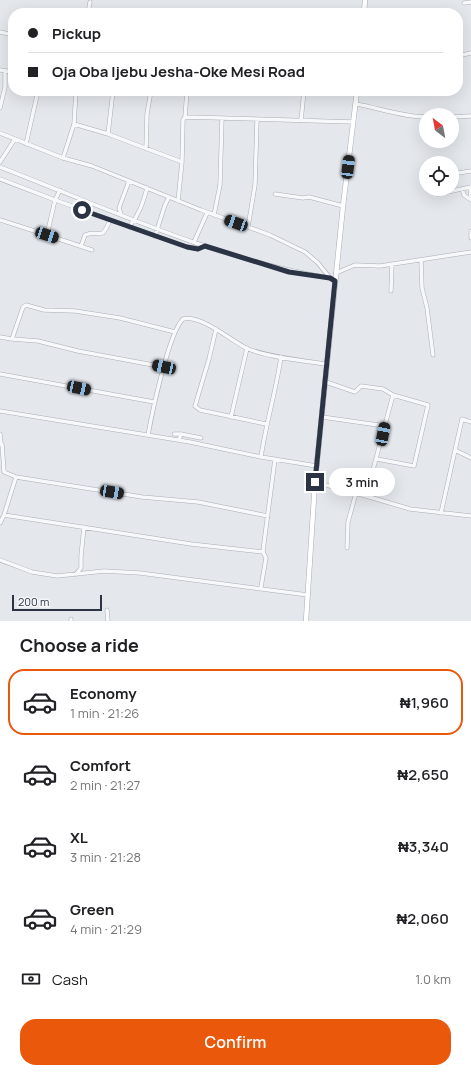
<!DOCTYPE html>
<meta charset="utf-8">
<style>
body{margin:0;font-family:Manrope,sans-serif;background:#f6f6f6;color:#202124;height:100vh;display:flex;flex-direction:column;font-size:15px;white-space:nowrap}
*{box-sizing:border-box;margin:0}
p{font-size:13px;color:#757577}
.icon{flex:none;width:22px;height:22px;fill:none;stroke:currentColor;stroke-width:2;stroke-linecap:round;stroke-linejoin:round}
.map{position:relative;height:621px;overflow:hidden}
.drawer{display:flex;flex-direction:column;background:#fff;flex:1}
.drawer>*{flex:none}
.hud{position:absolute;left:8px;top:8px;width:455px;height:88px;border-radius:16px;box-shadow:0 4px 16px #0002;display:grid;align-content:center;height:88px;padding:0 20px;background:#fff}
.needle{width:26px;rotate:328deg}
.fabs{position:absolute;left:419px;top:108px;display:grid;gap:8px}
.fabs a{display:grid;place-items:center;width:40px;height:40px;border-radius:50%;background:#fff;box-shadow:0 4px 16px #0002;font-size:20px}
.scale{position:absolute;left:12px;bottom:10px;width:90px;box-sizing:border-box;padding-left:4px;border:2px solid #2b3445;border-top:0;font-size:11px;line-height:14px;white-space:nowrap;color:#2b3445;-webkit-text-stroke:3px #f4f6f9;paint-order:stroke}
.end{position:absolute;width:18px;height:18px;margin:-9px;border:5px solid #2b3445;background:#fff;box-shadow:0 0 0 2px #fff}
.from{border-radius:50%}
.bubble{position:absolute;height:28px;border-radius:14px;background:#fff;box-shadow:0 4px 16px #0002;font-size:13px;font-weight:600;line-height:28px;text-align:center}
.car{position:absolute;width:12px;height:24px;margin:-12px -6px;border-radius:5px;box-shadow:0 0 3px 1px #0007;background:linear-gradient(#222 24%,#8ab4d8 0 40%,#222 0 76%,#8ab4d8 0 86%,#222 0)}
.hud b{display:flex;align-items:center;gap:14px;height:38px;font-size:15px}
.hud b+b{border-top:1px solid #e0e0e0}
.hud i{width:10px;height:10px;background:#202124}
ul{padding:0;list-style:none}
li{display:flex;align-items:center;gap:12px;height:66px;margin:0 8px 6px;padding:0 12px;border:2px solid transparent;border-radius:16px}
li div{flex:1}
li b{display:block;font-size:15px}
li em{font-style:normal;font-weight:600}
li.active{border-color:#ea580c}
li>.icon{width:36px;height:36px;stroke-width:1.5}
h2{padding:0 20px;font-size:18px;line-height:48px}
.pay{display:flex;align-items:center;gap:10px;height:44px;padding:0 20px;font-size:15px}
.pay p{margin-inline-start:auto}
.button{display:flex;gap:8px;margin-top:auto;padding:8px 20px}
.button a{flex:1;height:46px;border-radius:16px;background:#ea580c;color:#fff;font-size:16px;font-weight:600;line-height:46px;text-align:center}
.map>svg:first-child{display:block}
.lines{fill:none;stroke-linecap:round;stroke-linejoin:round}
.street-casing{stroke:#a9aeb7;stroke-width:4.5}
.secondary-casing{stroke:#a9aeb7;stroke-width:5.5}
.street{stroke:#f7f8fa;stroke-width:3.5}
.secondary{stroke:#fff;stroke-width:4.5}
.route{stroke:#2b3445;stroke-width:5}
</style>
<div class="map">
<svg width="471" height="621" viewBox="0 0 471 621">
<rect width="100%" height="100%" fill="#e4e7ec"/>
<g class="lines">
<defs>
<path id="street" d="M464,3l7,-1
M88,13l2,-11
M0,32l13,3
M458,56l13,-3
M0,70l13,2
M356,104c23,4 47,13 70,13
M0,108l5,-21v-16
M185,117l168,5
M452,117l19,-1
M301,121l3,-30
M74,124l34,10 74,28
M0,133l63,25 29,8 109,44 69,25 35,17 13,11 12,15 5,3
M108,134l5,-43
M26,144l12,-53
M146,149l1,-35 4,-23
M63,158l11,-34 2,-33
M0,162l15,-23
M0,167c106,41 217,93 330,111
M452,174l19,-3
M0,179l55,21 -8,35 -47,-15
M470,187l1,10
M434,189l4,5 33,-7
M462,189l2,6 7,5
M60,190l-5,10 132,47 11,2 7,-3
M275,194l28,4 6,-1 34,9
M178,201l4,-39 1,-42 2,-3 2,-26
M121,214l-2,-6 10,-27
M214,215l6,-30 2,-67
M129,227c10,-12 14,-24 18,-39
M248,227l7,-42 2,-65
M471,231v7
M47,235l45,15
M155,236l10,-31 4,-8
M194,242l13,-29
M81,246l4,-11c16,-7 15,9 25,-15
M421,260l1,28 5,20 6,47
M336,273l19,-8 25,1 91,-14
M391,291l1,-27
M216,329l-7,30 -14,47 5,4 66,14
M0,337l12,2 11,-32 3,-2 18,5 31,1 45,7 55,14
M12,339l26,2 40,10 86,16
M0,374l154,28
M0,411l190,31 71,15 56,9
M231,417l16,-69
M322,417l63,9
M0,434l1,10
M174,434h7l-2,6
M181,434l20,4
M148,435c4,-22 21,-103 35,-116 19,-4 47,21 63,29 20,9 59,13 81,16
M2,444l2,28 12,5
M455,450l16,8
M261,457c5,-34 15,-66 20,-100
M377,459l37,7 14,-61 -35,-10
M315,482l51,14 27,-101 -10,-6 -22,-3 -6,6 -29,-10
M366,496l44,13 61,7
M441,513l21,-94 9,3
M0,523l4,-8
M347,548l1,-26 8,-29
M263,552l-72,-8 -187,-29 12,-38 126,20 56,5 70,14
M0,560l32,12 25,4 47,-5 36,2 168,22
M76,574l5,-6v-12l3,-29
M261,587l5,-29 -3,-6 1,-9 11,-84
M107,610l1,11
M71,619v2"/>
<path id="secondary" d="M364,13l1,-13
M306,621l9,-139 28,-276 14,-115"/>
</defs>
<use href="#street" class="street-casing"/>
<use href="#secondary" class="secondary-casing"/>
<use href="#street" class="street"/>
<use href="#secondary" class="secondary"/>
</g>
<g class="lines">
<path class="route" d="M82,210l105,37 11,2 7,-3 84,26 41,6 5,3 -20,201"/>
</g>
</svg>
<div class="fabs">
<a><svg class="needle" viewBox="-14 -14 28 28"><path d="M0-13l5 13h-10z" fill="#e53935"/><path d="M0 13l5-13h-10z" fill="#757577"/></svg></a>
<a><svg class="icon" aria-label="locate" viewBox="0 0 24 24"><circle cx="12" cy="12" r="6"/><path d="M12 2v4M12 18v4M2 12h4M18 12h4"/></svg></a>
</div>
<div class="scale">200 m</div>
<i class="end from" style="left:82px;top:210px"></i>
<i class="end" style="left:315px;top:482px"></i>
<div class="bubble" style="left:329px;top:468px;width:66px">3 min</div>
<i class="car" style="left:348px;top:167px;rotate:7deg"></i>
<i class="car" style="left:236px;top:223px;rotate:290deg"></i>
<i class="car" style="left:47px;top:235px;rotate:108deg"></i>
<i class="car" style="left:164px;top:367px;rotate:282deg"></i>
<i class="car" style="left:79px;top:388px;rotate:102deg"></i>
<i class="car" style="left:383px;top:434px;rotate:11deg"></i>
<i class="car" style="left:112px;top:492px;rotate:100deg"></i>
<div class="hud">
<b><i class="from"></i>Pickup</b>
<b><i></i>Oja Oba Ijebu Jesha-Oke Mesi Road</b>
</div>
</div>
<section class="drawer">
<h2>Choose a ride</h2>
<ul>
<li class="active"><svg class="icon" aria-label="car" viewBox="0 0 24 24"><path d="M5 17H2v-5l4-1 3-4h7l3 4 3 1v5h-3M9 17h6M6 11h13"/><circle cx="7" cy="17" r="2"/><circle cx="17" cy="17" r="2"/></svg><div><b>Economy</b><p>1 min · 21:26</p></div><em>₦1,960</em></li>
<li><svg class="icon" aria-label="car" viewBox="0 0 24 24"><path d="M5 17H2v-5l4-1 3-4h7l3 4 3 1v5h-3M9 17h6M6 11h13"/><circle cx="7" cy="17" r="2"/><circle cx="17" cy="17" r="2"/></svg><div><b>Comfort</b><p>2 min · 21:27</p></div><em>₦2,650</em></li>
<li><svg class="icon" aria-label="car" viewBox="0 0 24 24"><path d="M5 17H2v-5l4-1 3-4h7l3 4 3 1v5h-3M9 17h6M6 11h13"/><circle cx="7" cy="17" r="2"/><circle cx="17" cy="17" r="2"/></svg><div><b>XL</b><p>3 min · 21:28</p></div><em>₦3,340</em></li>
<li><svg class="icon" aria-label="car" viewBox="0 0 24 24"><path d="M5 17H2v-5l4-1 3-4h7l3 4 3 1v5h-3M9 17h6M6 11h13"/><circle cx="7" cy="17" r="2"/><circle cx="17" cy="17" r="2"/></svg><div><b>Green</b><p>4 min · 21:29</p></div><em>₦2,060</em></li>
</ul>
<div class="pay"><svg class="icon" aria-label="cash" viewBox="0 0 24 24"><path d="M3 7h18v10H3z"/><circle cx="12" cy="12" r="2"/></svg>Cash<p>1.0 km</p></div>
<div class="button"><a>Confirm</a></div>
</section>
